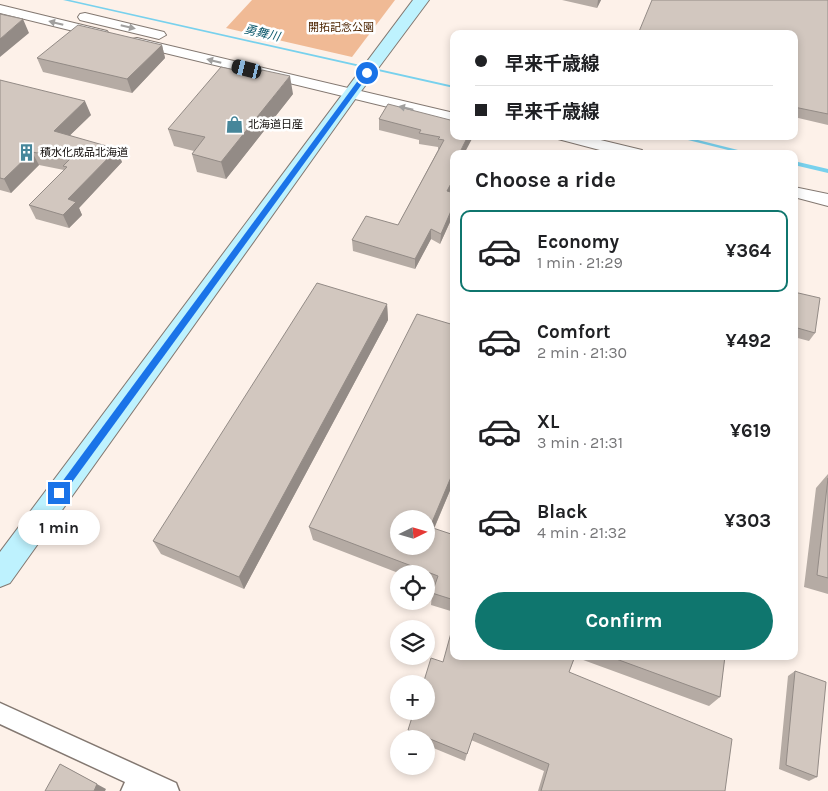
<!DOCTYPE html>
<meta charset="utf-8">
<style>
body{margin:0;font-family:Karla,"Noto Sans JP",sans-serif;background:#f6f6f6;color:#202124;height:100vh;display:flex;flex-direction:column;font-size:19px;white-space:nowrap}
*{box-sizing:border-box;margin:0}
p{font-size:16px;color:#757577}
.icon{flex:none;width:28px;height:28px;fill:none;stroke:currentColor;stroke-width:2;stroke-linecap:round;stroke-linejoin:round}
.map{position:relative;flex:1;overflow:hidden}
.panel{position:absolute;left:450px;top:150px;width:348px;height:510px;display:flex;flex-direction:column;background:#fff;border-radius:10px;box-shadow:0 2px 8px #0003}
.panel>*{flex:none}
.banner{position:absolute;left:450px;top:30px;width:348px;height:110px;border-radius:10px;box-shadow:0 2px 8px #0003;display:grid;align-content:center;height:110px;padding:0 25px;background:#fff}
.needle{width:32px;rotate:85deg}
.fabs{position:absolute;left:390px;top:510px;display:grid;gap:10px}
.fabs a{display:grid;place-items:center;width:45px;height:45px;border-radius:50%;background:#fff;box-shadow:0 2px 8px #0003;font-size:25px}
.end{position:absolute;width:22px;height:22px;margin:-11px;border:6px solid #1a73e8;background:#fff;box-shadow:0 0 0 2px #fff}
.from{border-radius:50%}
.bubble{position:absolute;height:35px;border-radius:18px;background:#fff;box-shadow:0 2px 8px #0003;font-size:16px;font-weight:700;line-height:35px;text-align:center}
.car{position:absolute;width:15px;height:30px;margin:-15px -8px;border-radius:6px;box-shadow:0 0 4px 1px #0007;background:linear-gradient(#222 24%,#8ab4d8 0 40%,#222 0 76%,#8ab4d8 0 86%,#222 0)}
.banner b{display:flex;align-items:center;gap:18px;height:48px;font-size:19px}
.banner b+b{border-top:1px solid #e0e0e0}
.banner i{width:12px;height:12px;background:#202124}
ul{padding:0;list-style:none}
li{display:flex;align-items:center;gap:15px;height:82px;margin:0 10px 8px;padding:0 15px;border:2px solid transparent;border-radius:10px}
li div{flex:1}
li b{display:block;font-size:19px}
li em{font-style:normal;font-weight:700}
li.selected{border-color:#0f766e}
li>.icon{width:45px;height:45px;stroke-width:1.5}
h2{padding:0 25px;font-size:22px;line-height:60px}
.cta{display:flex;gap:10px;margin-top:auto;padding:10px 25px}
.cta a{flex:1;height:58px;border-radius:30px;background:#0f766e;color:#fff;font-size:20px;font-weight:700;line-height:58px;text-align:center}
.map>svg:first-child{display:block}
.green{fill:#f0ba95}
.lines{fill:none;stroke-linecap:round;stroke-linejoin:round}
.stream{fill:#78d1ed;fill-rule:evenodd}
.minor-casing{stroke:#837871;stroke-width:3}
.tertiary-casing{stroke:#837871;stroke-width:2}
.secondary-casing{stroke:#837871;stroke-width:2}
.minor{fill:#fff;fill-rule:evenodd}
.tertiary{fill:#fff;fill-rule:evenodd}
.secondary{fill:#bef2fe;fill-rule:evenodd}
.wall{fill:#b5aba4}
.shaded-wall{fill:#938b86}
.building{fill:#d2c7bf;stroke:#938b86;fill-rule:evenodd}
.oneway{fill:#a09f9e}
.route{fill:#1a73e8}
.labels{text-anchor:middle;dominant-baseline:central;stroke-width:5;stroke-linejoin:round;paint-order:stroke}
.far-park-label{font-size:11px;fill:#4d2502;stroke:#fff}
.far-poi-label{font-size:11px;fill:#120e0c;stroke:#fff;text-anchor:start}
.far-water-label{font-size:12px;font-style:italic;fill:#0d596c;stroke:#fff}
</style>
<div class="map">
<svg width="828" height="791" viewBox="0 0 828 791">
<rect width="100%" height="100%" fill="#fdf1e9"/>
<path class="green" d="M252,0h143l-43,57 -126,-29z"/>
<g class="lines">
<path class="stream" d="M63,0h7l384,86v2z
M672,136h10l72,18h-10z
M794,161l34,8v4l-34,-8z"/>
<defs>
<path id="minor" d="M0,703l176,80 3,8h-58l4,-9 -125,-58z"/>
<path id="tertiary" d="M0,5l107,26 2,3 -7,4 -102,-25z
M85,13l79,19 2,3 -7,4 -79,-19 -2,-3 2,-3z
M137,38l317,75v10l-322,-78 -2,-3 2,-3z
M555,136h29l58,14 2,4h-29l-57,-15z
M794,187l34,7v12l-34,-9z"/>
<path id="secondary" d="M413,0h16l-73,98 -346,485 -10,4v-35z"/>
</defs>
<use href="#minor" class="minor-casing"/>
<use href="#tertiary" class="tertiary-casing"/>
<use href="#secondary" class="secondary-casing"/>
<use href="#minor" class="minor"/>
<use href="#tertiary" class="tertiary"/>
<use href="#secondary" class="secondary"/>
</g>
<path class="wall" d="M562,0h39l-4,8z
M828,0v125l-34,-8v-83z
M162,45l3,13 -33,35 -89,-21 -6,-14z
M0,80l91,35 -21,20 52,27 -43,46 3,7 -13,13 -33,-9 -7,-14 35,-35 -25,-5 -28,28 -11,-3z
M293,94l-67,85 -29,-7 -5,-18 2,-3 -20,-5 -6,-17z
M379,119l94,18 -19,17v33l-3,6h3v30l-4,-1 -10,22 -9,-5 -16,30 -62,-18 -1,-11 46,-15 40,-75v-3l-19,-3v-4l-40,-10z
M794,292l21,41 -6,8 -15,-4z
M387,304l1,16 -144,269 -83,-35 -8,-13z
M454,325v156l-20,48 20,6v77l-23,-7 1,-12 2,-6 -8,-3v-10h-25l-88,-34 -4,-13z
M828,474v120l-24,-7 12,-99z
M454,656h271l-5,41 -11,9 -134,-49 -6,15 156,119h-187l6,-20 -73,-31 -6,21 -39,-16v-6h-15l-2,-1 -1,-8 35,-68z
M795,671l22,106 -8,4 -30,-12 9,-93z"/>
<path class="shaded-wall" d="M598,0h3l-4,8z
M23,19l6,14 -29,24v-18z
M162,45l3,13 -33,35 -5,-14z
M290,76l3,18 -67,85 -5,-17z
M85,101l6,14 -31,30 -6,-14z
M468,136h5v1l-9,17h-5z
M117,149l5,13 -43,46 3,7 -13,13 -6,-13 5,-16z
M32,152l7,13 -28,28 -7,-14z
M454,165v22l-8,15 1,-11 4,-20z
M451,211l-1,11 -10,22 1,-10z
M431,229v10l-16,30v-10z
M387,304l1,16 -144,269 -5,-12z
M454,470v11l-25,59 1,-13z
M60,764l46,25 -1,2h-11z"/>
<path class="building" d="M652,0h176v114l-34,-7v-73h-156z
M0,14l23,5 -23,20z
M78,25l84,20 -35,34 -90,-21z
M221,67l38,8 3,-5 28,6 -69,86 -29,-8 13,-17 -37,-8z
M0,80l85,21 -31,30 63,18 -49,50 8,3 -13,13 -34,-10 38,-38 -4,-1 7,-7 -38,-7 -28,27 -4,-1z
M388,104l66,17v15h14l-9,18h-5v11l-3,6h2l-1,3 2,1v3l-7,13 7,2v19l-3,-1 -10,23 -10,-5 -16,30 -63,-19 14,-24 32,9 46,-85 -6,-1 2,-2 -21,-4 2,-3 -42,-11z
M317,283l70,21 -148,273 -86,-36z
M794,292l26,6 -5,35 -21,-6z
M417,314l37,11v145l-24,57 24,8v65l-22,-7 6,-17 -129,-49zM399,519h27v27h-27z
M828,478v100l-11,-3z
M451,633l3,1v22h121l-6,16 163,67 -7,52h-184l8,-27 -75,-31 -7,21 -59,-24 6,-19h12v-27h-3l8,-26 12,4z
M608,656h117l-5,41z
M795,671l31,11 -9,95 -31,-12z
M60,764l37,20 -3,7h-49z"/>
<defs><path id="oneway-solid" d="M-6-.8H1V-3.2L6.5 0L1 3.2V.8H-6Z" transform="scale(1.25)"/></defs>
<g class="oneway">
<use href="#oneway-solid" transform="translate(56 23) rotate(-166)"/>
<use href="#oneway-solid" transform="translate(128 27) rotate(13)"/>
<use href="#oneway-solid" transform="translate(214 61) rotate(-166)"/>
<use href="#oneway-solid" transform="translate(406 108) rotate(-167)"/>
</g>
<path class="route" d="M365,71l5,2 -308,423h-6v-6z"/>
<defs>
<symbol id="shop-bare" viewBox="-9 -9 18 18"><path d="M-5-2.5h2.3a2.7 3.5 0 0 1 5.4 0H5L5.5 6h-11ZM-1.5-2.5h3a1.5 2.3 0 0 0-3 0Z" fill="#46869a" stroke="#fff" stroke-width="2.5" paint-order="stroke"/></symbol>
<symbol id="building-bare" viewBox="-9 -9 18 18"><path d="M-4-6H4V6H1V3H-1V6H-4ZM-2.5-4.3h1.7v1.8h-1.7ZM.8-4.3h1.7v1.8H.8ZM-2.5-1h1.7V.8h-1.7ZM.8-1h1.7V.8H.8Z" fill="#46869a" stroke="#fff" stroke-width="2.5" paint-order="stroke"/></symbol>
</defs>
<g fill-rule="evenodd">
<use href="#shop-bare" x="222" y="112" width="25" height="25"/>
<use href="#building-bare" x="14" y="140" width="25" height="25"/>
</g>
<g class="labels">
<g class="far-park-label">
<text x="341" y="27">開拓記念公園</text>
</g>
<g class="far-poi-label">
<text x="248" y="124">北海道日産</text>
<text x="40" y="152">積水化成品北海道</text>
</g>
<g class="far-water-label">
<text transform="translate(262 33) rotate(13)">勇舞川</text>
</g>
</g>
</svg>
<div class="fabs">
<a><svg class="needle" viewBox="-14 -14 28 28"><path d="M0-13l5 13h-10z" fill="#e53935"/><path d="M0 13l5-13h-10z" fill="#757577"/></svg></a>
<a><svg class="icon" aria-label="locate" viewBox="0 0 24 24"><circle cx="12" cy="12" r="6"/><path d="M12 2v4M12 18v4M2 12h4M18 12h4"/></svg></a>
<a><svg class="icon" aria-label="layers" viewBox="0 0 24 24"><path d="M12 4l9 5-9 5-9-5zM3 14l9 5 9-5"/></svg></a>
<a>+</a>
<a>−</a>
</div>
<i class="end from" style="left:367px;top:73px"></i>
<i class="end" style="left:59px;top:493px"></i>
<div class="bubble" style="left:18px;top:510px;width:82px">1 min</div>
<i class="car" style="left:247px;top:69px;rotate:284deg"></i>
<div class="banner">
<b><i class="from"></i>早来千歳線</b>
<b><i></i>早来千歳線</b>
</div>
<section class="panel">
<h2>Choose a ride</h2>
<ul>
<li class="selected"><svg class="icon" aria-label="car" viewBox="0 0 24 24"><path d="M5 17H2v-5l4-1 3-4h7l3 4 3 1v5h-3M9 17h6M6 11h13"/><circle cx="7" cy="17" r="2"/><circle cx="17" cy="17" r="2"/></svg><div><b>Economy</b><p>1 min · 21:29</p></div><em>¥364</em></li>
<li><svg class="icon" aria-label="car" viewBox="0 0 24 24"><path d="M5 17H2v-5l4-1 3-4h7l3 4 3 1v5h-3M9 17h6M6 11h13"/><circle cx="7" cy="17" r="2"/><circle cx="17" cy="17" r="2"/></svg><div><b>Comfort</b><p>2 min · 21:30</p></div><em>¥492</em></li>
<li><svg class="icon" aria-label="car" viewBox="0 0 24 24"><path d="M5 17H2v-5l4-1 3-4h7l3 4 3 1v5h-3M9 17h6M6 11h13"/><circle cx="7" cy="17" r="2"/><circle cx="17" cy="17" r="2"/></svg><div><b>XL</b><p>3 min · 21:31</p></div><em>¥619</em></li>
<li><svg class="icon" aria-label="car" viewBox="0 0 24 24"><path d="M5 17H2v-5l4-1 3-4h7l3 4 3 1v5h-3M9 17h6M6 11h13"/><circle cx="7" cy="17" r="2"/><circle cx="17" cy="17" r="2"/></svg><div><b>Black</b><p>4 min · 21:32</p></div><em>¥303</em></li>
</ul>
<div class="cta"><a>Confirm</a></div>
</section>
</div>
